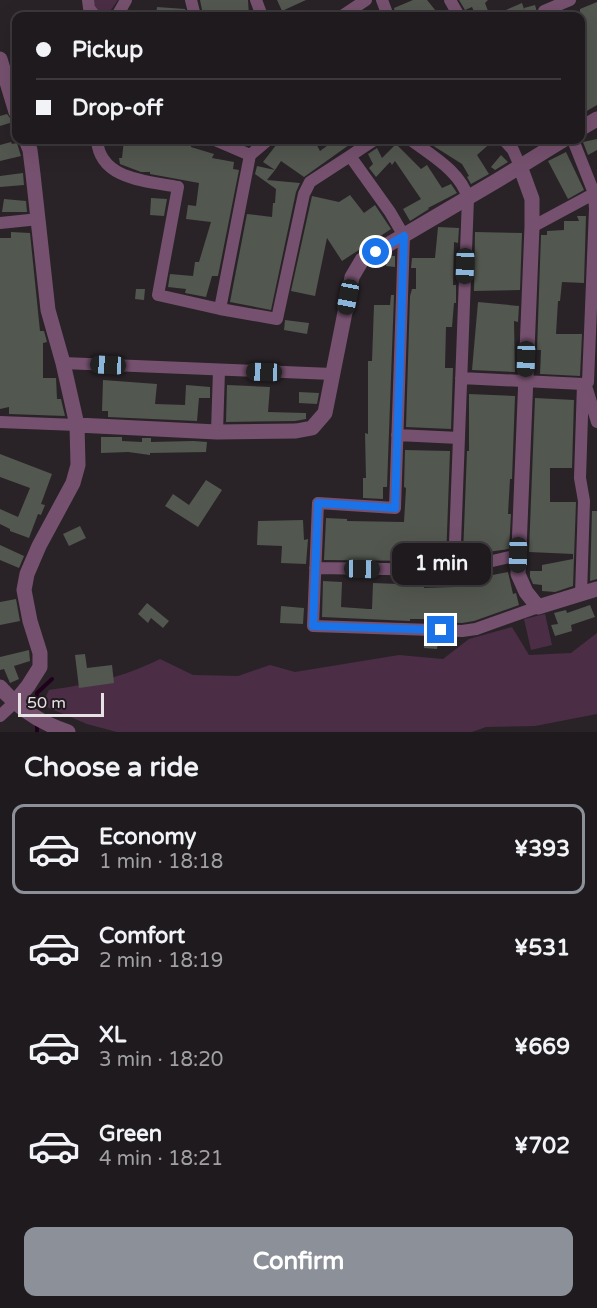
<!DOCTYPE html>
<meta charset="utf-8">
<style>
body{margin:0;font-family:"Varela Round",sans-serif;background:#272327;color:#f1f3f6;height:100vh;display:flex;flex-direction:column;font-size:22px;white-space:nowrap}
*{box-sizing:border-box;margin:0}
p{font-size:20px;color:#a1a1a4}
.icon{flex:none;width:33px;height:33px;fill:none;stroke:currentColor;stroke-width:2;stroke-linecap:round;stroke-linejoin:round}
.map{position:relative;height:732px;overflow:hidden}
.sheet{display:flex;flex-direction:column;background:#1f1a1e;flex:1}
.sheet>*{flex:none}
.top-card{position:absolute;left:12px;top:12px;width:573px;height:132px;border-radius:12px;box-shadow:0 6px 24px #0002,0 0 0 2px #3c383c;display:grid;align-content:center;height:132px;padding:0 24px;background:#1f1a1e}
.scale{position:absolute;left:18px;bottom:15px;width:86px;box-sizing:border-box;padding-left:6px;border:3px solid #e6e1e5;border-top:0;font-size:16px;line-height:21px;white-space:nowrap;color:#e6e1e5;-webkit-text-stroke:4px #20191e;paint-order:stroke}
.end{position:absolute;width:27px;height:27px;margin:-14px;border:8px solid #1a73e8;background:#fff;box-shadow:0 0 0 3px #fff}
.from{border-radius:50%}
.bubble{position:absolute;height:42px;border-radius:12px;background:#1f1a1e;box-shadow:0 6px 24px #0002,0 0 0 2px #3c383c;font-size:20px;font-weight:700;line-height:42px;text-align:center}
.car{position:absolute;width:18px;height:36px;margin:-18px -9px;border-radius:8px;box-shadow:0 0 4px 2px #0007;background:linear-gradient(#222 24%,#8ab4d8 0 40%,#222 0 76%,#8ab4d8 0 86%,#222 0)}
.top-card b{display:flex;align-items:center;gap:21px;height:57px;font-size:22px}
.top-card b+b{border-top:2px solid #3c383c}
.top-card i{width:15px;height:15px;background:#f1f3f6}
ul{padding:0;list-style:none}
li{display:flex;align-items:center;gap:18px;height:90px;margin:0 12px 9px;padding:0 12px;border:3px solid transparent;border-radius:12px}
li div{flex:1}
li b{display:block;font-size:22px}
li em{font-style:normal;font-weight:700}
li.current{border-color:#8c9099}
li>.icon{width:54px;height:54px;stroke-width:1.5}
h2{padding:0 24px;font-size:27px;line-height:72px}
.cta{display:flex;gap:12px;margin-top:auto;padding:12px 24px}
.cta a{flex:1;height:69px;border-radius:12px;background:#8c9099;color:#fff;font-size:24px;font-weight:700;line-height:69px;text-align:center}
.map>svg:first-child{display:block}
.green{fill:#4b2d46}
.lines{fill:none;stroke-linecap:round;stroke-linejoin:round}
.stream{stroke:#21001d;stroke-width:4}
.building{fill:#52574f}
.minor{stroke:#76516f;stroke-width:12}
.tertiary{stroke:#76516f;stroke-width:15}
.route{stroke:#1a73e8;stroke-width:8}
</style>
<div class="map">
<svg width="597" height="732" viewBox="0 0 597 732">
<rect width="100%" height="100%" fill="#292328"/>
<path class="green" d="M92,0h26l-10,14c-11,-1 -12,-4 -16,-14z
M545,614l7,31 -21,5 -7,-31z
M512,627l17,28 42,-2 26,-20v81l-62,12 -49,1 -14,5h-355l-30,-8 -45,-19 7,-15c43,-6 72,-12 111,-31l33,16 45,1 32,-11 25,7 104,-17 44,4 26,-20z"/>
<g class="lines">
<path class="stream" d="M36,704l1,-11 15,-14
M37,725v7"/>
</g>
<path class="building" d="M200,0h48l1,16h-29v-6h-18z
M277,0h29l-24,11z
M413,0h14l13,16h-44l-2,-8z
M459,0h29l-3,3 5,13h-14l-4,-9 -7,3z
M597,2v103l-17,10v-106z
M522,3l3,9 -13,4h-20z
M535,5l3,11h-12l-2,-8z
M157,7l28,2 2,7h-31z
M7,114l6,8 -13,4v-10z
M597,139v11l-9,5 -5,-13z
M124,140l67,1v6l23,7 -2,4 22,4 -1,7 6,1 -21,106h-6l-6,21 -21,-4 1,-4 -18,-2 2,-13 23,2 2,-14h4l12,-40 -25,-3 2,-14 8,1 3,-23 -49,-9v-2h-9l-21,-8 -1,-6h3z
M280,140h34l6,11 15,-11h21l-52,37 -23,-16 -6,9 -12,-8z
M424,140h22l8,6 3,-4 3,2 5,-4h29l-17,15 12,19 -18,10 -4,-7 2,-1 -7,-12z
M11,142l1,2 5,-1 4,13 -21,5v-16z
M396,144l25,25 6,-4 15,23 9,-4 6,9 -29,15 1,1 -19,12 -7,-12 18,-10 -26,-38 -3,4 -2,-3 -14,15 -7,-9 4,-4 -5,-10 9,-6 5,10z
M566,152l18,38 -16,9 -20,-38z
M501,155l7,7 -13,8 -4,-3z
M257,166l18,4 -8,10 33,3 -4,9 -25,118 -41,-8 17,-88 25,3 1,-14h2l1,-14 -21,-15z
M23,173l1,12 -24,2v-11z
M350,195l14,18 11,-8 16,24 -49,32 -15,-23 -12,58 -24,-5 21,-95 27,6z
M151,198l16,1 -3,17 -14,-1z
M4,199l22,2 1,11h-25z
M577,216h9l-2,67 -22,-1 -2,19h-2l-2,33h26l-2,42 -40,-2 1,-24h-4l4,-115h6v-4l17,-1v-9h15z
M438,227l21,1 -1,15 -4,-1 -1,43h3v18h-2l-2,24h-6l-1,41h8l-2,61 -45,-2 4,-131 2,-7h4v-21h-5l1,-10h23z
M11,232l19,1 10,98h4l3,11 -4,1v35h13l1,21h4l4,17 -56,-2v-7l-9,2v-171h11z
M475,232l47,1 -2,57 -46,1z
M388,256h7v11l-9,-1z
M136,289h9l-1,11 -9,-1z
M391,295h3l-7,192h-4v12l-20,-1v-20h3l-1,-45 3,1v-73h4l2,-56h16z
M478,302l41,4 -1,16 -4,-1 1,51 -43,-2z
M285,320l24,3 -2,11 -23,-4z
M103,380l54,4 -2,20 30,1 1,-20 24,2v11h-11l-2,23 -89,-4v-6h-6z
M227,385l43,2 -2,25 38,1v6l-11,2 -69,1z
M299,392l20,1 -2,11 -18,-1z
M469,394l46,2 -3,83h-2l-2,35h3l-2,35 -28,4 -2,3 -16,-1 4,-104h2z
M535,398l39,2 -2,68h-22v34h26l-3,84 -18,6 -13,-1v-6l-9,-1 -3,-7v-6h12v-6l31,-6v-5l-44,-2z
M101,437h21v4l20,1v-4h9v4l43,-1 13,1 -1,10 -56,1v2l-22,-3 -27,1z
M405,450l45,1 -4,109 -24,1 -98,-1 2,-42 21,1v2l57,1 2,-34 -2,-1z
M0,454l52,20 -11,30 4,1 -4,10 -3,-1 -9,24 -19,-7v-2l-10,-5v-15l18,8 12,-29 -30,-11z
M206,480l16,10 -24,37 -33,-21 8,-12 16,11z
M592,511h5v68l-7,2z
M303,520l1,20 4,-1 -2,25 -25,-1 1,-17 -25,-1 1,-24z
M80,526l6,12 -17,8 -6,-12z
M0,545l24,11 -5,12 -19,-8z
M508,572l5,22 3,-1 3,12 -45,16 -12,2 -23,-1v-3h-29v2l-88,-4 1,-36 19,1 -1,25 27,2h4l1,-26 51,2v3l30,-1v-1l29,-5 -1,-4z
M16,599l4,22 -20,4v-23z
M147,603l22,18 -6,7 -12,-10 -3,5 -10,-9z
M590,605l5,12 -24,8 1,6 -17,5 -4,-11 7,-1 -4,-11 12,-3 1,3z
M281,606l23,2 -1,16 -23,-1z
M425,639l13,1 -1,9 -13,-1z
M29,650l1,11 -16,5 5,13 -9,4 -6,-14 -4,1v-13z
M85,654l2,14 25,-3 2,18 -35,5 -4,-33z"/>
<g class="lines">
<path class="minor" d="M88,0l1,8 6,8
M191,0l4,16
M256,0l6,16
M382,0l6,16
M450,0l9,16
M544,11l26,-11
M117,16l9,-16
M342,16l24,-16
M97,140c3,40 50,41 81,47l-20,108 62,14 57,10 27,-125 6,-12 40,-26 40,56 14,24 -9,272 -77,-5 -5,123 149,5 14,-2 62,-22
M215,140l35,15
M411,140c21,16 49,31 57,58l-14,372
M504,140l9,10 7,16
M573,140l21,53 1,16 -7,173 -5,2 -3,94 4,23 -3,94
M350,156l24,-16
M0,223l39,-4
M532,227l65,-35
M220,309l30,-154 18,-15
M63,363l269,11
M461,378l122,6
M587,389l10,33
M0,422l77,3
M217,432l2,-62
M397,435l62,3
M315,568l139,2 64,-15
M0,716l14,-13"/>
<path class="tertiary" d="M0,59l16,53
M580,129l17,-10
M520,166l12,33v28l-14,347 8,18 12,15 59,-18
M77,425l140,7 79,-1 16,-3 13,-15 27,-136 10,-17 136,-80 65,-40
M0,687c19,22 40,36 68,45
M14,703l14,-17 12,-19v-14l-10,-32 -6,-31 3,-16 12,-28 34,-63 5,-18 -1,-40 -14,-62 -15,-53 -15,-136 -3,-24 -4,-10"/>
</g>
<g class="lines">
<path class="route" d="M376,252l28,-16 -9,272 -77,-5 -5,123 128,4"/>
</g>
</svg>
<div class="scale">50 m</div>
<i class="end from" style="left:376px;top:252px"></i>
<i class="end" style="left:441px;top:630px"></i>
<div class="bubble" style="left:392px;top:543px;width:99px">1 min</div>
<i class="car" style="left:465px;top:266px;rotate:182deg"></i>
<i class="car" style="left:348px;top:297px;rotate:191deg"></i>
<i class="car" style="left:526px;top:359px;rotate:182deg"></i>
<i class="car" style="left:108px;top:365px;rotate:273deg"></i>
<i class="car" style="left:264px;top:372px;rotate:272deg"></i>
<i class="car" style="left:518px;top:555px;rotate:181deg"></i>
<i class="car" style="left:362px;top:569px;rotate:91deg"></i>
<div class="top-card">
<b><i class="from"></i>Pickup</b>
<b><i></i>Drop-off</b>
</div>
</div>
<section class="sheet">
<h2>Choose a ride</h2>
<ul>
<li class="current"><svg class="icon" aria-label="car" viewBox="0 0 24 24"><path d="M5 17H2v-5l4-1 3-4h7l3 4 3 1v5h-3M9 17h6M6 11h13"/><circle cx="7" cy="17" r="2"/><circle cx="17" cy="17" r="2"/></svg><div><b>Economy</b><p>1 min · 18:18</p></div><em>¥393</em></li>
<li><svg class="icon" aria-label="car" viewBox="0 0 24 24"><path d="M5 17H2v-5l4-1 3-4h7l3 4 3 1v5h-3M9 17h6M6 11h13"/><circle cx="7" cy="17" r="2"/><circle cx="17" cy="17" r="2"/></svg><div><b>Comfort</b><p>2 min · 18:19</p></div><em>¥531</em></li>
<li><svg class="icon" aria-label="car" viewBox="0 0 24 24"><path d="M5 17H2v-5l4-1 3-4h7l3 4 3 1v5h-3M9 17h6M6 11h13"/><circle cx="7" cy="17" r="2"/><circle cx="17" cy="17" r="2"/></svg><div><b>XL</b><p>3 min · 18:20</p></div><em>¥669</em></li>
<li><svg class="icon" aria-label="car" viewBox="0 0 24 24"><path d="M5 17H2v-5l4-1 3-4h7l3 4 3 1v5h-3M9 17h6M6 11h13"/><circle cx="7" cy="17" r="2"/><circle cx="17" cy="17" r="2"/></svg><div><b>Green</b><p>4 min · 18:21</p></div><em>¥702</em></li>
</ul>
<div class="cta"><a>Confirm</a></div>
</section>
